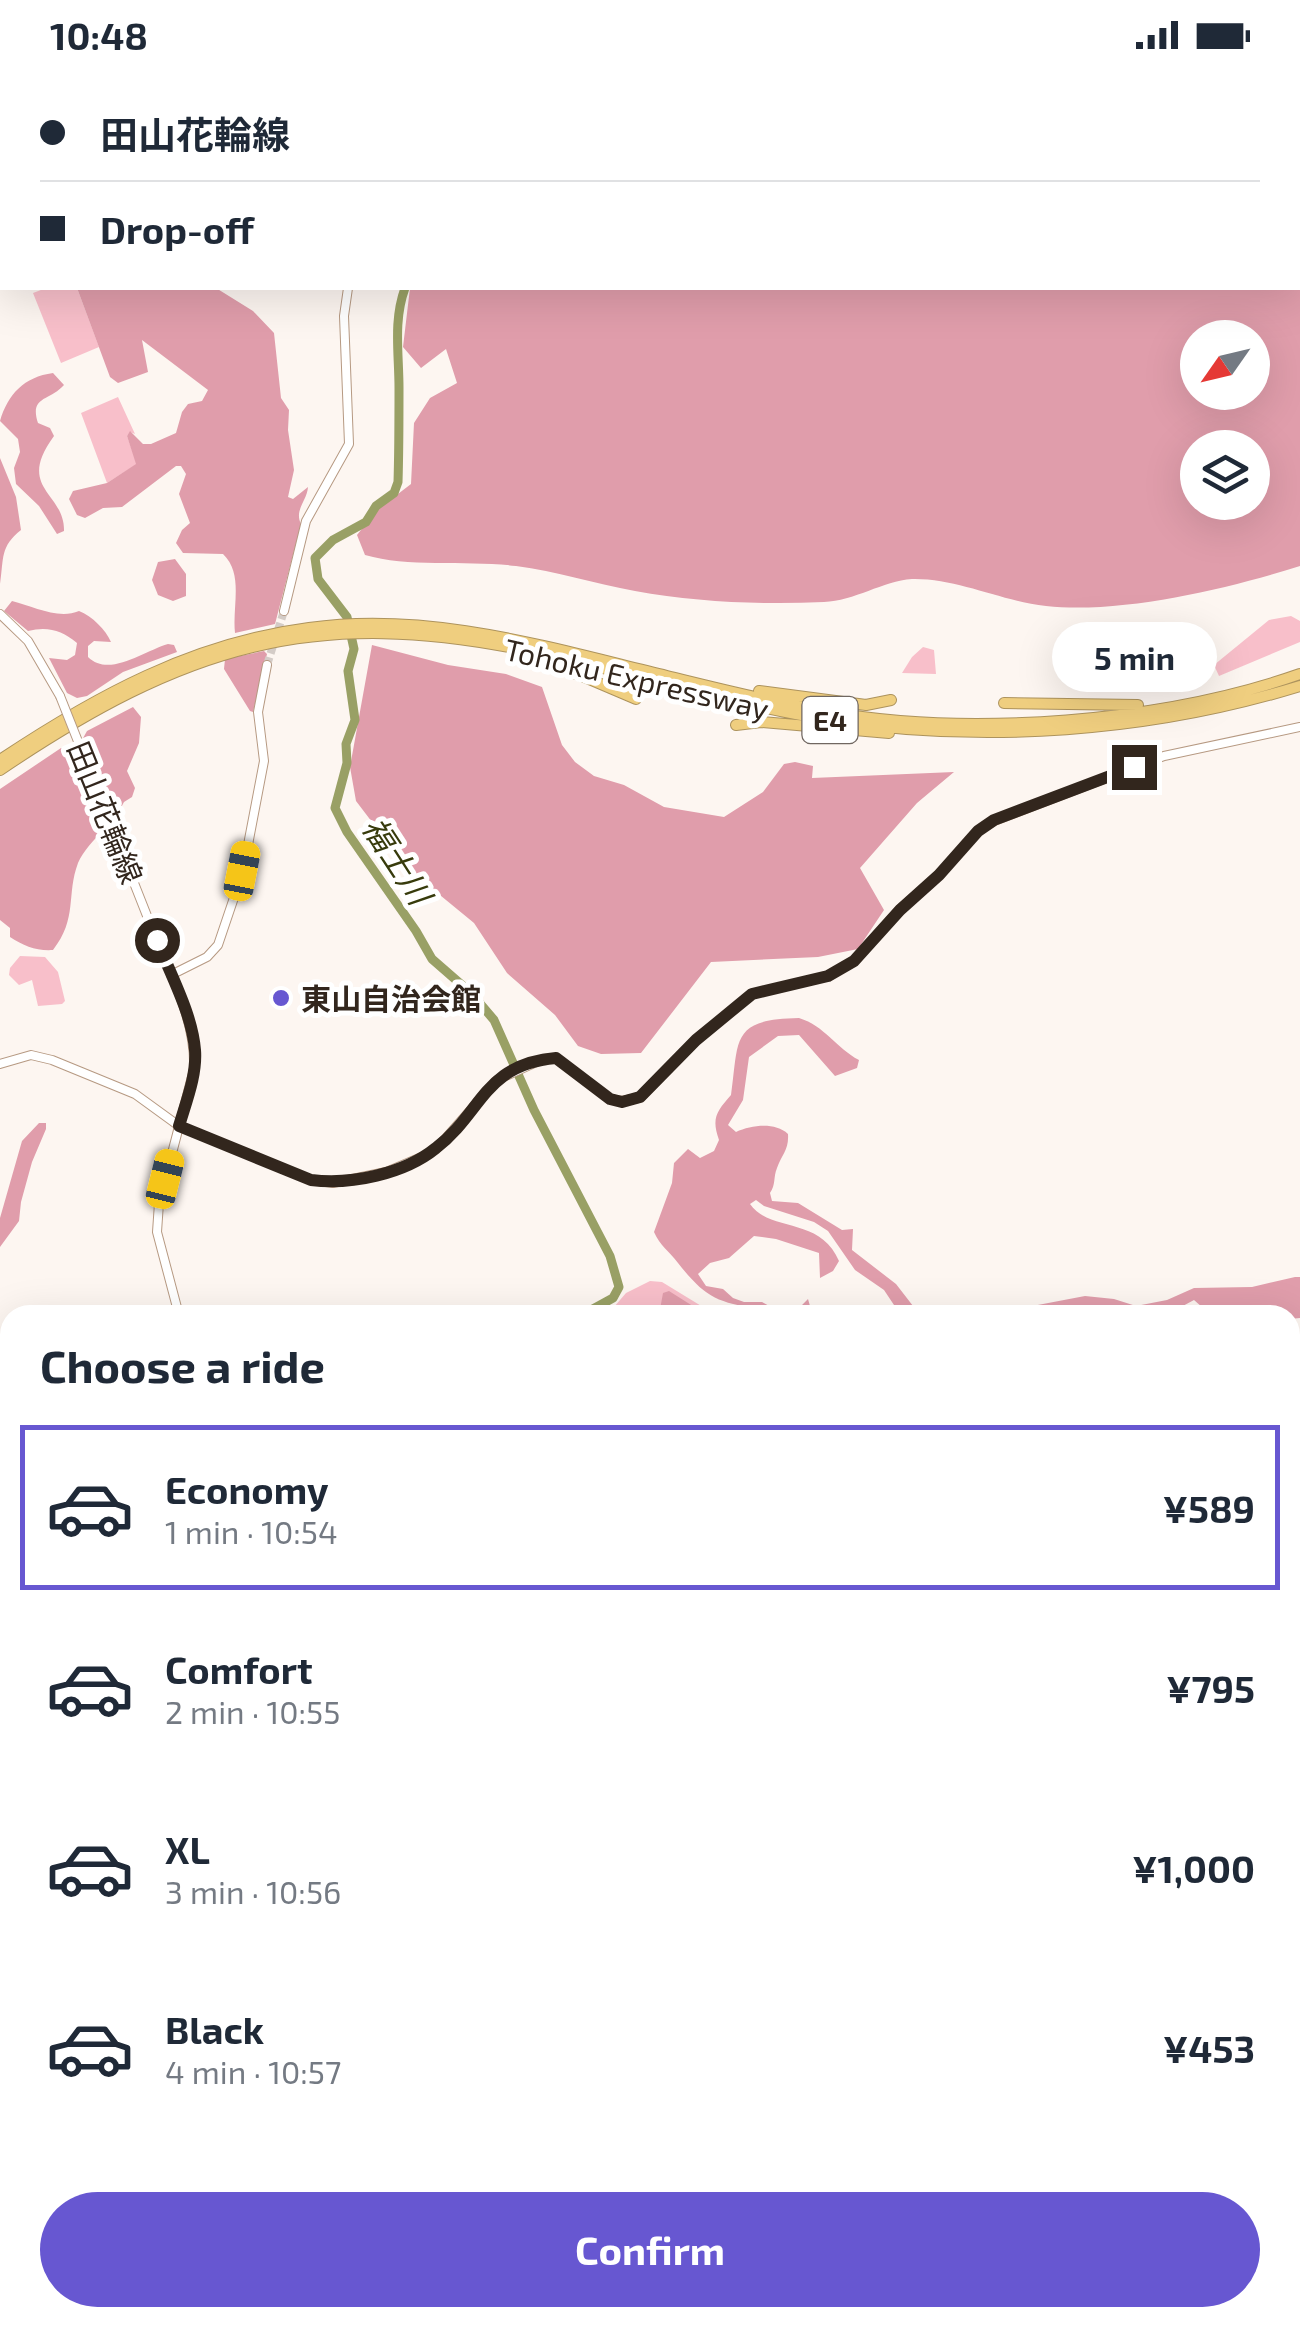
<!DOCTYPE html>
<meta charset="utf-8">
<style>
body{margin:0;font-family:"Exo 2","Noto Sans JP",sans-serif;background:#f6f6f7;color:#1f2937;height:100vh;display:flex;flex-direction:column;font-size:38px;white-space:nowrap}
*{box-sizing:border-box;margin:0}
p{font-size:32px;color:#747a83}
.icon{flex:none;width:55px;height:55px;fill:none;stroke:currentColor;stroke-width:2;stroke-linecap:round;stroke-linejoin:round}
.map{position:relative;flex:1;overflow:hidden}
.drawer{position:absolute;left:0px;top:1235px;width:1300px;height:1022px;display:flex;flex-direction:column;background:#fff;border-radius:30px 30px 0 0;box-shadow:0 10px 40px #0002}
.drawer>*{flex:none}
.hud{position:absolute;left:0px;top:0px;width:1300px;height:220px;box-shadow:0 10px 40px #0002;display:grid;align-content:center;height:220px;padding:0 40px;background:#fff}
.needle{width:65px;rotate:236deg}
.controls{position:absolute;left:1180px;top:250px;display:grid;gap:20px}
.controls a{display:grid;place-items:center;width:90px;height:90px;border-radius:50%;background:#fff;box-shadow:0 10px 40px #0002;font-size:50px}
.end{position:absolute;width:45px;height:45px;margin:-22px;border:12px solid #32261d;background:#fff;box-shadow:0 0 0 5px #fff}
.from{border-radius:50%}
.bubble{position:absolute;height:70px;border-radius:35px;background:#fff;box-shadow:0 10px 40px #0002;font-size:32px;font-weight:700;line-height:70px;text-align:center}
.car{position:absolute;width:30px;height:60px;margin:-30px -15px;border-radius:12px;box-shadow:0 0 8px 2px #0007;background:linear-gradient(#f5c518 24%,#345 0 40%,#f5c518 0 76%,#345 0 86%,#f5c518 0)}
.hud b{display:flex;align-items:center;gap:35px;height:95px;font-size:38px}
.hud b+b{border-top:2px solid #e0e1e3}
.hud i{width:25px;height:25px;background:#1f2937}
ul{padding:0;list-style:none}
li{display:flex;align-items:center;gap:30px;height:165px;margin:0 20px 15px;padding:0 20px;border:5px solid transparent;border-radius:0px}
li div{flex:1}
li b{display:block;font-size:38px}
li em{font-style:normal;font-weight:700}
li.current{border-color:#6757d1}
li>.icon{width:90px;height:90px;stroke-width:1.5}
h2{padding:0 40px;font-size:45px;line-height:120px}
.cta{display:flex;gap:20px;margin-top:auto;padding:20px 40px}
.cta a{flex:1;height:115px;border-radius:60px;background:#6757d1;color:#fff;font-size:40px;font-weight:700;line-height:115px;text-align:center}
.status{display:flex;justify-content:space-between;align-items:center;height:70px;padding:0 50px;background:#fff;direction:ltr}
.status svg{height:28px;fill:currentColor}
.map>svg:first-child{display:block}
.green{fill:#f8bfca}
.forest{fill:#e09dab;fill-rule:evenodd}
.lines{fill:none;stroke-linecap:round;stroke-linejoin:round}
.stream{stroke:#99a065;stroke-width:2.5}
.river{stroke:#99a065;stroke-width:9}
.secondary-tunnel{stroke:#d4ccc7;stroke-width:8;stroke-dasharray:8 4;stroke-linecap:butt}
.secondary-casing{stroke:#b69982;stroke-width:10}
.primary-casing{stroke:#ad935d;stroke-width:11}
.highway-casing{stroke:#ad935d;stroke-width:12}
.secondary{stroke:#fff;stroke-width:8}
.primary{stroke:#f5e2b2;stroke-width:9}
.highway{stroke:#efce7f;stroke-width:10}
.rail-casing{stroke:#a09690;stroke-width:6}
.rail{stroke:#fff;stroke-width:2.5;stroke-dasharray:8;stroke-linecap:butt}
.secondary-bridge-casing{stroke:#b69982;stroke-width:10;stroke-linecap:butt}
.secondary-bridge{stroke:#fff;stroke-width:8}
.route{stroke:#32261d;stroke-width:12}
.poi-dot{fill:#6757d1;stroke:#fff;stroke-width:4}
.labels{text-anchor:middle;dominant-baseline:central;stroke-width:10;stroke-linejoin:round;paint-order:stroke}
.shield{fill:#fff;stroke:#706761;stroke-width:2.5}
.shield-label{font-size:28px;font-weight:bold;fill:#32261d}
.street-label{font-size:30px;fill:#32261d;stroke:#fff}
.poi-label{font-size:30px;font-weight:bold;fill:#32261d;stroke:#fff;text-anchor:start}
.water-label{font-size:32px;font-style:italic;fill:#373b0c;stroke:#fff}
</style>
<div class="status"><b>10:48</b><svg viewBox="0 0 49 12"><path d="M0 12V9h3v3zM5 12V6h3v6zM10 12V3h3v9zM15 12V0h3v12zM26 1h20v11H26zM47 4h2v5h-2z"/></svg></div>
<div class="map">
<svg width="1300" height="2257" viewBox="0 0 1300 2257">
<rect width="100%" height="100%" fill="#fdf6f1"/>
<path class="green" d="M0,0h148l-146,2 -2,188z
M46,218h31l22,59 -38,16 -28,-70z
M118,327l17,37 -5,-2 -3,4 10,28 -30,19 -26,-70z
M1291,546l9,5v21l-81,34 -5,-11 55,-45z
M923,577l11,3 2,24 -34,-1 10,-16z
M20,886l25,1 13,15 7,29 -3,3 -24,2 -6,-26 -13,5 -10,-10 1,-7z
M650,1211l12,1 54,33h-97l-5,-8 12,-14z"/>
<path class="forest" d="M352,0h948v496c-73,23 -178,48 -254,40 -45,-5 -89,-28 -134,-27 -29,2 -58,22 -88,23 -63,3 -128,0 -189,-11 -40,-7 -79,-20 -119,-25 -48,-6 -107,2 -151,-11l-8,-20 20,-25 34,-26 3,-61 16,-25 27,-15 -11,-34 -25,19 -18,-21 7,-59h888v-216zM1198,268h54v54h-54zM1198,378h54v54h-54z
M77,218h139l37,23 21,22 7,65 8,12 -1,20 6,40 -6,27 5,2 15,-12c-1,14 -14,23 -7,37l-26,100 -40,9c-3,-27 9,-59 -12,-79l-40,-1 -7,-10 6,-13 8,-7 -11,-29 7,-20 -5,-8h-5l-54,41 -19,1 -18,10 -8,-3 -8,-16 4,-8 34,-8 29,-19 -9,-28 3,-5 13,13h8l25,-11 6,-21 6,-8 14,-3 6,-11 -66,-50 6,32 -30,11 -8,-6z
M53,303l11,12c-14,16 -35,11 -26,38l12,5 4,8c-39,53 11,56 10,95l-7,3 -18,-28 -23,-22 -2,-16 6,-16 -2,-13 -18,-18c8,-27 24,-44 53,-48z
M0,388l16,39 5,33c-21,17 -17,27 -21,54z
M175,489l11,15v22l-13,5 -15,-6 -6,-15 6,-18z
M12,531c21,5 46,19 67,10 13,5 27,19 32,31l-17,-1 -6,5v11c21,21 56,-6 80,-13l6,1 3,7 -54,20 -36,24 -10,2 -10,-5 -18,-35 18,2 8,-5 2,-12c-15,-13 -30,-17 -49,-12l-24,-20z
M372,575l76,20 58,9 36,13 20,58 13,17 19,14 30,9 40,22 60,10 39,-25 21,-28 11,-2 18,4 -1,12 142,-6 -37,31 -57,65 24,42 -26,39 -40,8 -107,5 -70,91 -40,1 -23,-8 -23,-31 -48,-42 -33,-50 -67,-55 -51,-67 -6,-34z
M264,581l3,3 -14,58 -3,-1 -26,-42 1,-10z
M133,637l8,10 -2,26 -12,28 8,17 -3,9 -8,5 -7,13 9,14 -6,7 -38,-96 5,-9z
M61,678l12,1 30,81c-9,10 -20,21 -25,33 -12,32 0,55 -25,87 -17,1 -29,-4 -43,-13v-9l-10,-8v-131z
M799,948c26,8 37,30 60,42l-2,8 -22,8 -36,-41 -21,1 -29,21 -6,43 -15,25 8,7c16,-7 39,-10 52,2 1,16 -6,20 -11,34 -4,10 -1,16 -7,25l2,8 26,2 44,27 11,-1 -1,21 44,34 24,31 -20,-1 -16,-24 -29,-20 -27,-39 -14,-9 -50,-16 -8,-6 -6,4c20,29 70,12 89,57l-6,10 -13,7 -1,-25 -43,-14 -22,-3 -25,22 -19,5 -12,11 8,12 17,3 10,9 11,4h18l18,10 17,-2 11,-11 2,7c-22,17 -30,6 -52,3 -42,-7 -53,-12 -80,-46 -9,-12 -18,-17 -24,-31l18,-49 2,-20 14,-14 12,9 14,-7 5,-11c-8,-22 -2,-29 12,-45 8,-55 -1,-76 68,-77z
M39,1053h7v6l-14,33 -11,40 -2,19 -19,26v-29l22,-77z
M1295,1207h5v41l-10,1v-4h-79l-17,-15 -28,15h-140l-4,-7 63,-12 29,3 22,7 31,-6 27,-12 58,-1z
M669,1221l38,24h-48l4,-22z
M1300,2100v157h-59l4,-9h45v-121z"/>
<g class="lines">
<path class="stream" d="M1290,1470l5,2"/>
<path class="river" d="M302,0l1,2
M405,218c-12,33 -6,65 -6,100 0,31 0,63 -1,94l-4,11 -18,13 -10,16 -33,18 -18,18 3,21 29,38 7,32 -6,22 7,49 -9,24 1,19 -12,45 12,24 69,99 16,28 39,34 23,27 40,90 76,146 9,31 -6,11 -31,17
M0,1897l10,-4
M289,2248v9"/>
<path class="secondary-tunnel" d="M267,595l17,-54"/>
<defs>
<path id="secondary" d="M246,0l2,2
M284,541l22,-90 43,-77 -5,-128 4,-28
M0,544l28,27 32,55
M85,689c23,57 45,115 68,172 18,44 43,90 41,138l-35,134 -2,29 22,83
M171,905l36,-18 11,-12 25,-74 21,-110 -6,-49 9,-47
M0,994l31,-9 21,5 83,34 44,32 132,54 22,3 53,-11 40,-17 12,-8 59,-67 46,-21 13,-1 54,41 12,2 19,-4 55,-57 56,-46 77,-18 25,-15 46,-52 39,-34 39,-44 16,-10 170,-65 136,-29
M1292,1480l8,10
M10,1557l-8,54 8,46
M1290,1614l10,-9
M1290,1871l10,-8
M903,2257l16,-9"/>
<path id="primary" d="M1290,1358l10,-4
M0,1791l10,2"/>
<path id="highway" d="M520,586l62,20 54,23
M759,621l107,14 25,-5
M1004,633l134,2
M736,655l25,-3 128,11
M0,690c96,-64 193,-117 309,-132 122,-17 241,20 358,48 53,13 108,27 162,36 142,25 334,10 471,-38
M0,700c184,-124 313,-165 534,-118 99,21 195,52 295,68 155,24 321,12 471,-34
M1290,1481l10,-5
M0,1910l10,-5"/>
</defs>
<use href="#secondary" class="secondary-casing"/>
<use href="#primary" class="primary-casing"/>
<use href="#highway" class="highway-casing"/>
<use href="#secondary" class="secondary"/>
<use href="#primary" class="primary"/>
<use href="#highway" class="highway"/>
<defs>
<path id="rail" d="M1290,1664l10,-3
M0,2154l10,-3"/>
</defs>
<use href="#rail" class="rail-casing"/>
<use href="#rail" class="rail"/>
<defs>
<path id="secondary-bridge" d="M60,626l25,63"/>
</defs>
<use href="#secondary-bridge" class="secondary-bridge-casing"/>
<use href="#secondary-bridge" class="secondary-bridge"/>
</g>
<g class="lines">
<path class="route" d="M157,870c13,34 35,73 38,110 2,25 -9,52 -16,76l132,54c40,5 93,-6 125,-32 46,-35 48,-84 120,-90l54,41 12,3 18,-5 56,-57 56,-46 76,-18 26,-15 46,-51 39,-35 39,-44 16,-11 140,-53"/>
</g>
<circle class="poi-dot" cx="281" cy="928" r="10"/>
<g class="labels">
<rect class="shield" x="802.5" y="627" width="55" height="46" rx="8"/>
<g class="shield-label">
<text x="830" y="650">E4</text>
</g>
<g class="street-label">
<text transform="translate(637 608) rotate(13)">Tohoku Expressway</text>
<text transform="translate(106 742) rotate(68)">田山花輪線</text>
</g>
<g class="poi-label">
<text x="301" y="928">東山自治会館</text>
</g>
<g class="water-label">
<text transform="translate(398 790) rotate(57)">福士川</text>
</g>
</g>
</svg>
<div class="controls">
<a><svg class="needle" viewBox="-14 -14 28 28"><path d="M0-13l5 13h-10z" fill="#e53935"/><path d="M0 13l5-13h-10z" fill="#747a83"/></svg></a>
<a><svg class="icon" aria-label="layers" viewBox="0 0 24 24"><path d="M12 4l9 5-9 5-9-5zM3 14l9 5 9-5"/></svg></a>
</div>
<i class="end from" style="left:157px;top:870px"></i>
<i class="end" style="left:1134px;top:697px"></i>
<div class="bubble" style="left:1052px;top:552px;width:165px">5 min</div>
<i class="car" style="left:242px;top:801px;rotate:11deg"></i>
<i class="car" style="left:165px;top:1109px;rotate:14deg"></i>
<div class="hud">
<b><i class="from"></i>田山花輪線</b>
<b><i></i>Drop-off</b>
</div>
<section class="drawer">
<h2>Choose a ride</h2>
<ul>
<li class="current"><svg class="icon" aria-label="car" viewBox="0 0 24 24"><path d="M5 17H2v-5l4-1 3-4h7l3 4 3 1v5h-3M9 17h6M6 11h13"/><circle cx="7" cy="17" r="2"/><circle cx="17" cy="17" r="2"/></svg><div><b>Economy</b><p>1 min · 10:54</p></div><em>¥589</em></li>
<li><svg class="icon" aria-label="car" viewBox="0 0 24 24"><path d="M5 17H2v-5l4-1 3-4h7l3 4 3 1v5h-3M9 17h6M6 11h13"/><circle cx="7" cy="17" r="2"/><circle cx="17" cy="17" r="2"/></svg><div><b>Comfort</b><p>2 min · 10:55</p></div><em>¥795</em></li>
<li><svg class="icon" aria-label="car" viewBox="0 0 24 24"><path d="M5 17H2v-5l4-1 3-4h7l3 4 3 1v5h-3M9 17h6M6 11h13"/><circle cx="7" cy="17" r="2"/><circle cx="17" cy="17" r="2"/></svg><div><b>XL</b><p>3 min · 10:56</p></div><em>¥1,000</em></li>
<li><svg class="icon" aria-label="car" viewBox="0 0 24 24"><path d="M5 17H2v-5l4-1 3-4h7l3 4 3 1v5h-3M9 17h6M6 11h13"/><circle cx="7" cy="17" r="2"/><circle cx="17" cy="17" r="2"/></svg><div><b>Black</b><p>4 min · 10:57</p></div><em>¥453</em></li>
</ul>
<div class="cta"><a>Confirm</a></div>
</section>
</div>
